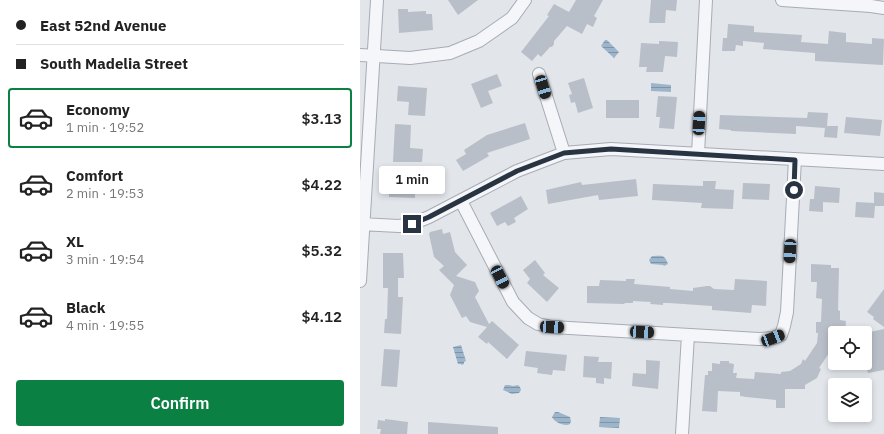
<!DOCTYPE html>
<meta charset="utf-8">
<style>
body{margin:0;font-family:"IBM Plex Sans",sans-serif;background:#f6f6f6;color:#222;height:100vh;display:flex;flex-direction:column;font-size:15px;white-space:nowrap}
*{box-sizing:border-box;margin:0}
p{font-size:13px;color:#767676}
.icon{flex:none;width:22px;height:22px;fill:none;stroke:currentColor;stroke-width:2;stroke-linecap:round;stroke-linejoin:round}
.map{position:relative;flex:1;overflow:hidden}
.drawer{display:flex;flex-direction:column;background:#fff;width:360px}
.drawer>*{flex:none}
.hud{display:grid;align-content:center;height:88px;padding:0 16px;background:#fff}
.controls{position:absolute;left:468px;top:326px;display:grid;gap:8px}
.controls a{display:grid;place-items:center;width:44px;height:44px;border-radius:4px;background:#fff;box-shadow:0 2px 6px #0003;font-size:20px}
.end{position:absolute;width:18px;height:18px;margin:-9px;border:5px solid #293443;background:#fff;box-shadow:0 0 0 2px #fff}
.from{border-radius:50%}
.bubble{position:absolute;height:28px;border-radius:4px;background:#fff;box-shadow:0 2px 6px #0003;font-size:13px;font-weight:600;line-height:28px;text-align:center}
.car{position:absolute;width:12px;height:24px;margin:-12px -6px;border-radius:5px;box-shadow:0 0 3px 1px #0007;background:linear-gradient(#222 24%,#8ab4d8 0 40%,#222 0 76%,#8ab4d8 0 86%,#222 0)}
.hud b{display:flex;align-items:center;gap:14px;height:38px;font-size:15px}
.hud b+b{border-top:1px solid #e0e0e0}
.hud i{width:10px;height:10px;background:#222}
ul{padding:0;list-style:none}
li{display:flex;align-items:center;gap:12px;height:60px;margin:0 8px 6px;padding:0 8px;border:2px solid transparent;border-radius:4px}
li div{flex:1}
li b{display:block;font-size:15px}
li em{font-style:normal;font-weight:600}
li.on{border-color:#0b8043}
li>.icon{width:36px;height:36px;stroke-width:1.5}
.primary-button{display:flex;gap:8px;margin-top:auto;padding:8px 16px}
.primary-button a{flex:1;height:46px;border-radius:4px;background:#0b8043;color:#fff;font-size:16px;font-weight:600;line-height:46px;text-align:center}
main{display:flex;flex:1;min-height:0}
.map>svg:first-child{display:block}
.water{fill:url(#water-rules)}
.building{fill:#b9bfc8}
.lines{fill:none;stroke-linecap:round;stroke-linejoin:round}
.minor-casing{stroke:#a7acb5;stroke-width:14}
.minor{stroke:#f5f6f9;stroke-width:12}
.route{stroke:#293443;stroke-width:5}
</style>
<main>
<section class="drawer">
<div class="hud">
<b><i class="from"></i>East 52nd Avenue</b>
<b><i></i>South Madelia Street</b>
</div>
<ul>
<li class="on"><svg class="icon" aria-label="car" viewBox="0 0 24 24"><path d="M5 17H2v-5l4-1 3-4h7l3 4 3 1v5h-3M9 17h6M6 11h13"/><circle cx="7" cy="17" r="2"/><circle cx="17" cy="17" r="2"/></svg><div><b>Economy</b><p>1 min · 19:52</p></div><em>$3.13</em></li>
<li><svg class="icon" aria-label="car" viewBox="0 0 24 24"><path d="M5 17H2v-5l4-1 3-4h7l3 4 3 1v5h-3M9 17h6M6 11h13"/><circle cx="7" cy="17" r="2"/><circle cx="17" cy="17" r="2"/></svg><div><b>Comfort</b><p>2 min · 19:53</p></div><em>$4.22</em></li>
<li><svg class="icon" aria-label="car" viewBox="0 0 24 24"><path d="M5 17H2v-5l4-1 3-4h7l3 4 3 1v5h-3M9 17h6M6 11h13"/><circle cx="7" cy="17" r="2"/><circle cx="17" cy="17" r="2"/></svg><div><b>XL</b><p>3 min · 19:54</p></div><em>$5.32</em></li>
<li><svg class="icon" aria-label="car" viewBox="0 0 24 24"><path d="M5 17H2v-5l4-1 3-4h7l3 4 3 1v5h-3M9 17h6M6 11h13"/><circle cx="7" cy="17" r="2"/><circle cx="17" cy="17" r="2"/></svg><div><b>Black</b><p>4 min · 19:55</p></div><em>$4.12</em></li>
</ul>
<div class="primary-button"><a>Confirm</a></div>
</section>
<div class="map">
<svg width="524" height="434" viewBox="0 0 524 434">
<defs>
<pattern id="water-rules" width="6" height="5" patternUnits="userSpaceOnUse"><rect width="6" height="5" fill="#9cb5cb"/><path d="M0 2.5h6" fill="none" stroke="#7f94a6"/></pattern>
</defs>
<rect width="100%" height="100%" fill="#e2e5ea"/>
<path class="water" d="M245,40h2l12,12 -5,6 -13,-12z
M291,83l20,2v7l-20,-1z
M292,256c11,0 12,-2 16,8l-4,2 -1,-1 -12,-1 -2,-4z
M101,345l5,16 -2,1v2l-3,1v-1h-3l-5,-17z
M145,385h4l4,1 5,-1 2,2 1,3 -2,3 -7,1 -9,-4z
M195,412h3l12,5 1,4 -1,3c-5,3 -16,-2 -18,-7z
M240,417l20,1 -1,10 -20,-1z"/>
<path class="building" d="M88,0h30l-20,15z
M216,0h27l-9,16 3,2 -4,9 -6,-3 -5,10 -15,-8 -13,15v3l-2,3h-2l-9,10 -3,-3 -6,7 -11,-9 28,-36 -2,-1 7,-11 15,8z
M291,0h26l-1,11 -10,-1 -1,13h-16z
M38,9h10v3l18,-1v3h6l1,16 -34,3z
M368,24l26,2v6l48,3 -1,7 27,2 1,-13 17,2v9l26,2v-6l12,1 -1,26 -68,-4v-8l-52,-4 1,-6 -21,-2v5l-7,-1 -1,6h-13l1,-13h4z
M299,41l19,1 -1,15 -12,-1 -2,16h-17l1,-5h-8l2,-24 18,1z
M137,74l5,12 -14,5 5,12 -12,5 -10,-24z
M224,78l9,30 -15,5 -3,-11 -4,1 -2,-8 3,-1 -4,-11z
M38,86l29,2 -2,28 -17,-1 1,-13 -12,-1z
M298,96l19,1 -3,32 -15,-1 1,-11h-4z
M246,100h33v18h-33z
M448,112l20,1 -1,13h11l-1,12 -13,-1 1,-9 -29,-2v8l-65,-3v-1l-12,-1 1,-14 87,3z
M486,117l36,3 -2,16 -36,-3z
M165,123l5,16 -43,14 2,3 -26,15 -7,-11 10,-6 -2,-4 23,-15z
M35,124l16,1 -1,23 13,1 -1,13h-29z
M276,179l2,17 -39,4 -1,-5 -50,9 -2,-14 35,-8 1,3z
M343,181h13l-1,8 19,1 -1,19 -32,-1 1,-5 -50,-3 1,-16 50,2z
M29,182h26v16l-26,-1z
M383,183l27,1 -1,16 -27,-1z
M455,186l25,2 -1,15 -16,-1v10l-14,-1 1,-12h4z
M514,192l10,1v13h-9l-1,12 -19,-1 1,-15 18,1z
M161,196l7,13 -14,9 2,4 -8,4 -3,-4 -8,4 -7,-13z
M82,229l1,5 7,-2 5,20 12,13 -11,11 19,6 4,9 -4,6 14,27 3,-3 27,24 -12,14 -19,-17 -1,2 -9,-7 9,-10 -17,-5 -4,-6 -4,2 -12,-23 4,-10 -15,-15 5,-4 -10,-9 -5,-23 1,-2z
M23,253h20l1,25h-6v19h5l-2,37 -17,-1 1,-14h2l1,-31h-5z
M175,260l10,13 -2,2 16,13 -12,14 -20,-19 3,-4 -7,-9z
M451,264l20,1v3h8l-1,42 2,1v9l6,1 -1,12h-10v11l-16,24 2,1 -4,9 -12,7v4h-20v19h-9v-8l-30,-3 -6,-1v-4l-22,-1 -1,21 -15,-1 3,-36h3v-4h4v-8l8,1v-3h9v2l5,1 -1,9h4l-1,5 18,1 1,-7 26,2v-2l9,-1 11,-7 2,-5 2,2 12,-18 1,-10h-2v-11h5l1,-23 -6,-1 1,-16h-6z
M266,279h9l-1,5 36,3v2l23,2v-3l14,-2h3l4,3 20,1 1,-11 32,2 -1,25 -14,-1 -1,8 -39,-3v-4l-43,-3h-6v2l-13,-1 1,-2 -18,-1v2h-8l-1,1 -37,-1v-17h12l1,-6 26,1z
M524,289v38l-11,-8 1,-2 -7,-5z
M524,329v41l-16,3 -3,-11v-20l2,-1 -2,-8z
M24,349l16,1 -3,37 -16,-1z
M166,351l41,4 -2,16 -12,-1 -1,5 -15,-2 1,-5 -14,-2z
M224,356l15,1 -1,5h14l-1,17 -7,-1v6l-8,-1v-5l-13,-1z
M286,360l14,1 -2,28 -26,-3 1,-13 13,1z
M25,419l23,3 -1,12h-27l1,-5h-4l1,-9 7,1z
M68,422l70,5v7h-70z"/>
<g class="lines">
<defs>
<path id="minor" d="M422,0l89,6 13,2
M0,55l50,3 40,-5 29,-12 33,-23 13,-18
M179,74l25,79
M338,154l8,-154
M101,201l52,101 15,16 10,6 14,3 207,12 14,-1 8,-3 3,-9 3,-14 8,-153
M0,224l39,2 13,-2 17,-7 88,-46 47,-18 47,-4 273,15
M0,281l17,-281
M322,434l6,-99"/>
</defs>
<use href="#minor" class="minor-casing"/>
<use href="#minor" class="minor"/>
</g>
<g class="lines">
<path class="route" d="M52,224l17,-7 88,-46 47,-18 47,-4 184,11 -1,30"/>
</g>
</svg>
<div class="controls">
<a><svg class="icon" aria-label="locate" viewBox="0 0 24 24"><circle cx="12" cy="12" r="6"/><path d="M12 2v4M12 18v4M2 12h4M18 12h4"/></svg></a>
<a><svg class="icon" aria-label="layers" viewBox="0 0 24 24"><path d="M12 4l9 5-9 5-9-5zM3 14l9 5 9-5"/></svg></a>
</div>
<i class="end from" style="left:434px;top:190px"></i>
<i class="end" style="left:52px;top:224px"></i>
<div class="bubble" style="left:19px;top:166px;width:66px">1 min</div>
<i class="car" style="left:183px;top:87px;rotate:163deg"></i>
<i class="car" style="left:339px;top:123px;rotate:3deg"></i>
<i class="car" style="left:430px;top:251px;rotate:183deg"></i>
<i class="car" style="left:140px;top:277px;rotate:153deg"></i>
<i class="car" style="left:192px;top:327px;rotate:93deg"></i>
<i class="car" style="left:282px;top:332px;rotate:93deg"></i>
<i class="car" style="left:413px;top:338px;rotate:69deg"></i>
</div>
</main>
